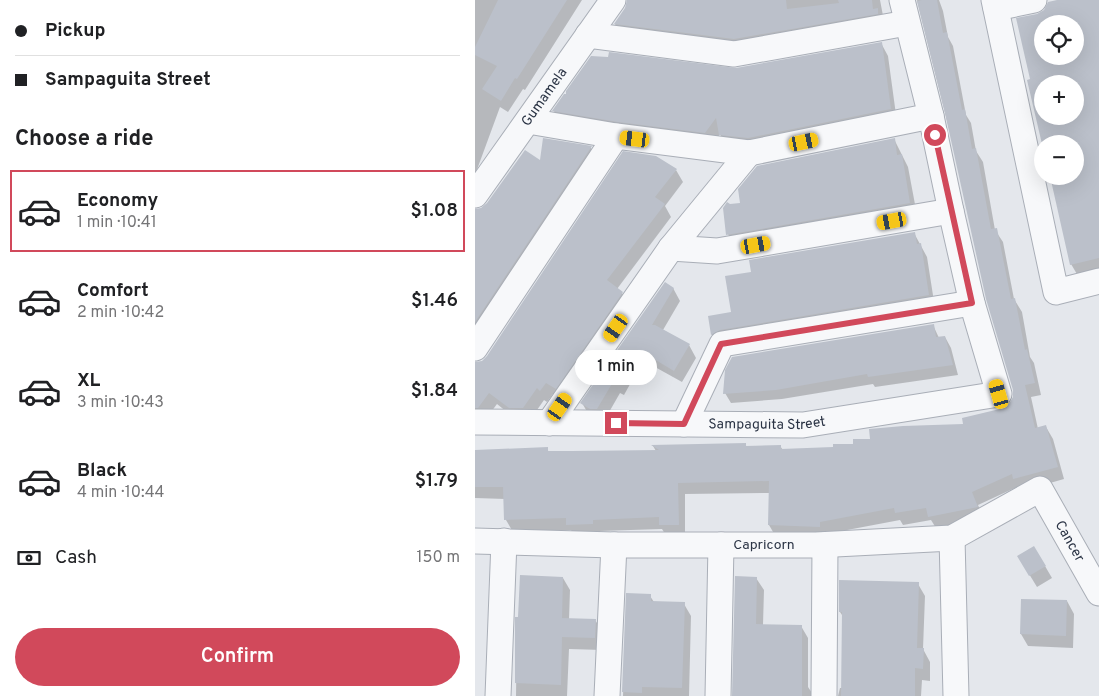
<!DOCTYPE html>
<meta charset="utf-8">
<style>
body{margin:0;font-family:Overpass,sans-serif;background:#f2f2f2;color:#202124;height:100vh;display:flex;flex-direction:column;font-size:19px;white-space:nowrap}
*{box-sizing:border-box;margin:0}
p{font-size:16px;color:#757577}
.icon{flex:none;width:28px;height:28px;fill:none;stroke:currentColor;stroke-width:2;stroke-linecap:round;stroke-linejoin:round}
.map{position:relative;flex:1;overflow:hidden}
.panel{display:flex;flex-direction:column;background:#fff;width:475px}
.panel>*{flex:none}
.guide{display:grid;align-content:center;height:110px;padding:0 15px;background:#fff}
.controls{position:absolute;left:559px;top:15px;display:grid;gap:10px}
.controls a{display:grid;place-items:center;width:50px;height:50px;border-radius:50%;background:#fff;box-shadow:0 5px 20px #0002;font-size:25px}
.end{position:absolute;width:22px;height:22px;margin:-11px;border:6px solid #d1495b;background:#fff;box-shadow:0 0 0 2px #fff}
.from{border-radius:50%}
.bubble{position:absolute;height:35px;border-radius:18px;background:#fff;box-shadow:0 5px 20px #0002;font-size:16px;font-weight:600;line-height:35px;text-align:center}
.car{position:absolute;width:15px;height:30px;margin:-15px -8px;border-radius:6px;box-shadow:0 0 4px 1px #0007;background:linear-gradient(#f5c518 24%,#345 0 40%,#f5c518 0 76%,#345 0 86%,#f5c518 0)}
.guide b{display:flex;align-items:center;gap:18px;height:48px;font-size:19px}
.guide b+b{border-top:1px solid #e0e0e0}
.guide i{width:12px;height:12px;background:#202124}
ul{padding:0;list-style:none}
li{display:flex;align-items:center;gap:15px;height:82px;margin:0 10px 8px;padding:0 5px;border:2px solid transparent;border-radius:0px}
li div{flex:1}
li b{display:block;font-size:19px}
li em{font-style:normal;font-weight:600}
li.active{border-color:#d1495b}
li>.icon{width:45px;height:45px;stroke-width:1.5}
h2{padding:0 15px;font-size:22px;line-height:60px}
.pay{display:flex;align-items:center;gap:12px;height:55px;padding:0 15px;font-size:19px}
.pay p{margin-inline-start:auto}
.button{display:flex;gap:10px;margin-top:auto;padding:10px 15px}
.button a{flex:1;height:58px;border-radius:30px;background:#d1495b;color:#fff;font-size:20px;font-weight:600;line-height:58px;text-align:center}
main{display:flex;flex:1;min-height:0}
.map>svg:first-child{display:block}
.shadow{fill:#0003;fill-rule:evenodd}
.building{fill:#bbc0ca;fill-rule:evenodd}
.lines{fill:none;stroke-linecap:round;stroke-linejoin:round}
.minor-casing{stroke:#a9aeb7;stroke-width:27}
.minor{stroke:#f7f8fa;stroke-width:25}
.route{stroke:#d1495b;stroke-width:6}
.labels{text-anchor:middle;dominant-baseline:central;stroke-width:4;stroke-linejoin:round;paint-order:stroke}
.street-label{font-size:14px;fill:#2b3445;stroke:#f4f6f9}
</style>
<main>
<section class="panel">
<div class="guide">
<b><i class="from"></i>Pickup</b>
<b><i></i>Sampaguita Street</b>
</div>
<h2>Choose a ride</h2>
<ul>
<li class="active"><svg class="icon" aria-label="car" viewBox="0 0 24 24"><path d="M5 17H2v-5l4-1 3-4h7l3 4 3 1v5h-3M9 17h6M6 11h13"/><circle cx="7" cy="17" r="2"/><circle cx="17" cy="17" r="2"/></svg><div><b>Economy</b><p>1 min · 10:41</p></div><em>$1.08</em></li>
<li><svg class="icon" aria-label="car" viewBox="0 0 24 24"><path d="M5 17H2v-5l4-1 3-4h7l3 4 3 1v5h-3M9 17h6M6 11h13"/><circle cx="7" cy="17" r="2"/><circle cx="17" cy="17" r="2"/></svg><div><b>Comfort</b><p>2 min · 10:42</p></div><em>$1.46</em></li>
<li><svg class="icon" aria-label="car" viewBox="0 0 24 24"><path d="M5 17H2v-5l4-1 3-4h7l3 4 3 1v5h-3M9 17h6M6 11h13"/><circle cx="7" cy="17" r="2"/><circle cx="17" cy="17" r="2"/></svg><div><b>XL</b><p>3 min · 10:43</p></div><em>$1.84</em></li>
<li><svg class="icon" aria-label="car" viewBox="0 0 24 24"><path d="M5 17H2v-5l4-1 3-4h7l3 4 3 1v5h-3M9 17h6M6 11h13"/><circle cx="7" cy="17" r="2"/><circle cx="17" cy="17" r="2"/></svg><div><b>Black</b><p>4 min · 10:44</p></div><em>$1.79</em></li>
</ul>
<div class="pay"><svg class="icon" aria-label="cash" viewBox="0 0 24 24"><path d="M3 7h18v10H3z"/><circle cx="12" cy="12" r="2"/></svg>Cash<p>150 m</p></div>
<div class="button"><a>Confirm</a></div>
</section>
<div class="map">
<svg width="624" height="696" viewBox="0 0 624 696">
<rect width="100%" height="100%" fill="#e4e7ec"/>
<path class="shadow" d="M0,0h107l-57,90 -2,-1 -15,23 -8,-5 -25,68z
M159,0h246l5,26 -144,25 -119,-15 -7,-12z
M442,0h22l4,11 5,26 5,9 13,69 5,8 5,28 7,11 12,68 8,12 11,57 8,13 8,45 4,6 7,32 -10,2 7,32 8,-2 7,12 11,40 -42,12 -3,-5 -41,19 6,14 -48,9 -5,-8 -28,5 -3,-5 -74,14 -50,3 -7,-12 1,-32 -85,1v43h-18l-5,-8 -62,2v5l-25,1 -4,-7 -58,2 -7,-12 -1,-21 -30,-1v-47l72,-2 2,3 107,-1 -3,-5 92,-2 2,3 33,-1 3,4 51,-2 37,-8 94,-15 40,-16 9,-11v-8z
M588,0h36v283l-15,3 -13,-22 4,-120h-32l-12,-64 6,-65zM568,24h32v32h-32zM568,84h32v32h-32z
M406,43l7,13 9,66 -170,25 -7,-13 -8,11 -151,-22 -7,-12 182,-42z
M419,139l14,28 9,48 -182,32 -7,-13 2,-28 12,-2z
M69,140l47,8 7,12 -123,184v-134l6,-1 60,-46z
M201,170l7,12 -18,24 6,11 -54,72 5,4 7,12 -66,95 -10,-6 -6,8 -3,-2 -14,20h-13l-20,-16 -12,16 -10,-1v-56l7,-1z
M439,233l13,24 8,51 -216,39 -7,-12 -2,-18 22,-4 20,-40z
M198,288l7,13 -17,29 26,15 7,13 -14,24 -36,-20 -10,16 -2,-1 -10,18 -4,-2 -16,28 -15,-6 -7,-12z
M458,325l6,13 6,-1 6,11 7,27 -83,12 -2,-3 -91,15 -51,4 -6,-10z
M570,566l7,12 -15,9 -11,-18z
M88,578l7,12 -1,30h26l8,12 -1,18 -33,-1 -2,47h-51l1,-78z
M281,578l8,12 -1,35 38,1 7,12v49l6,9h-80z
M443,584l7,12 -2,53 7,13v19l-8,-1 -1,16h-83l2,-8h2l2,-70 -4,-6z
M152,595l23,1 4,6 30,2 7,12 -2,80h-66z
M547,600l45,1 7,13 -1,34 -45,-2 -7,-12z"/>
<path class="building" d="M23,0h69l-50,79 -2,-1 -14,23 -19,-12 15,-23 -22,-11v-8z
M152,0h159l1,9 52,-6 -1,-3h34l1,9 5,-1v6l-144,25 -120,-15 11,-16z
M447,0h15l6,33 4,-1 15,78 3,-1 7,40 4,-1 15,81 6,-1 14,71 4,-1 10,52 2,-1 8,34 -10,2 10,43 11,-3 12,42 -45,12 -1,-5 -40,18 6,15 -50,10 -2,-9 -31,5 -1,-5 -74,14v5l-52,-2 1,-44 -91,2 1,42h-20v-8l-66,3v4l-27,1v-7l-62,2 -1,-33h-28v-37l73,-3v4h23l88,-1 -8,-5 95,-2v3l35,-1v4l52,-2v-3h20v-5h17l-1,-10 34,-3 60,-2 -1,-6 42,-10 5,-4 4,-7v-7l-27,-91 -41,-186 -28,-112z
M582,0h42v258l-29,7 -20,-89h25v-32h-33l-15,-64 3,-1 -14,-61 21,-4 7,-4 4,-8zM568,24h32v32h-32zM568,84h32v32h-32z
M407,42l9,67 -143,29 -29,-3 -3,-17 -11,15 -87,-11 -66,-11 12,-17h2v-3l25,-35 17,1 1,-5 127,16z
M68,138l49,8 -117,176v-113l6,-1 6,-5 38,-53 15,10z
M420,138l2,17 5,-1 8,49 -184,32 -3,-27 4,-6 3,2 10,-1 -2,-14 19,-23z
M148,151l33,5 21,13 -22,28 10,7 -58,76 16,12 -67,97 -10,-6 -6,8 -3,-3 -14,20h-14l-20,-15 -11,15h-3v-46l7,-1 5,-5z
M440,232l2,12 4,-1 8,52 -209,35 -9,5 -3,-19 23,-4 -6,-36 26,-4 -2,-12z
M190,282l9,6 -22,37h3l35,19 -16,27 -35,-21 -10,17 -2,-1 -10,18 -4,-2 -16,27h-7l-10,-6z
M459,324l2,13 9,-1 8,29 -85,12 -1,-3 -91,16 -53,4 2,-24 7,-13z
M559,546l12,20 -17,10 -12,-20z
M45,575l43,2 -1,41 34,1 -1,19 -33,-1 -1,48 -46,-2v-66h3z
M260,576l22,1 -1,47 46,1v71h-70z
M364,580l80,2 -2,66h7l-1,21 -8,-1v28h-74l1,-84h-3z
M151,593l25,1v7l34,1 -3,86 -40,-1v6l-20,-1z
M546,599l46,1 -1,36 -46,-2z"/>
<g class="lines">
<defs>
<g id="minor">
<path d="M519,0l62,292 43,-11"/>
<path d="M521,8l38,-8"/>
<path d="M113,35l146,19 173,-31"/>
<path d="M53,121l88,15 133,17 182,-37"/>
<path id="s1" d="M0,195l138,-195"/>
<path d="M196,248l46,3 234,-40"/>
<path d="M0,348l141,-212"/>
<path id="s2" d="M0,422l328,3 196,-31 -27,-91 -21,-92 -20,-95 -29,-116"/>
<path d="M74,423l122,-175 78,-95"/>
<path d="M209,424l38,-80 250,-41"/>
<path d="M477,538l4,158"/>
<path id="s3" d="M0,541l139,4h202l136,-7 88,-49 59,104"/>
<path d="M23,696l6,-155"/>
<path d="M132,696l7,-151"/>
<path d="M243,696l3,-151"/>
<path d="M349,696l1,-151"/>
</g>
</defs>
<use href="#minor" class="minor-casing"/>
<use href="#minor" class="minor"/>
</g>
<g class="lines">
<path class="route" d="M141,423l68,1 37,-80 251,-41 -37,-168"/>
</g>
<g class="labels">
<g class="street-label">
<text stroke="none"><textPath href="#s1" startOffset="120">Gumamela</textPath></text>
<text stroke="none"><textPath href="#s2" startOffset="292">Sampaguita Street</textPath></text>
<text stroke="none"><textPath href="#s3" startOffset="638">Cancer</textPath></text>
<text stroke="none"><textPath href="#s3" startOffset="289">Capricorn</textPath></text>
</g>
</g>
</svg>
<div class="controls">
<a><svg class="icon" aria-label="locate" viewBox="0 0 24 24"><circle cx="12" cy="12" r="6"/><path d="M12 2v4M12 18v4M2 12h4M18 12h4"/></svg></a>
<a>+</a>
<a>−</a>
</div>
<i class="end from" style="left:460px;top:135px"></i>
<i class="end" style="left:141px;top:423px"></i>
<div class="bubble" style="left:100px;top:350px;width:82px">1 min</div>
<i class="car" style="left:160px;top:139px;rotate:277deg"></i>
<i class="car" style="left:329px;top:142px;rotate:78deg"></i>
<i class="car" style="left:417px;top:221px;rotate:260deg"></i>
<i class="car" style="left:281px;top:245px;rotate:80deg"></i>
<i class="car" style="left:141px;top:328px;rotate:215deg"></i>
<i class="car" style="left:524px;top:394px;rotate:344deg"></i>
<i class="car" style="left:85px;top:407px;rotate:35deg"></i>
</div>
</main>
